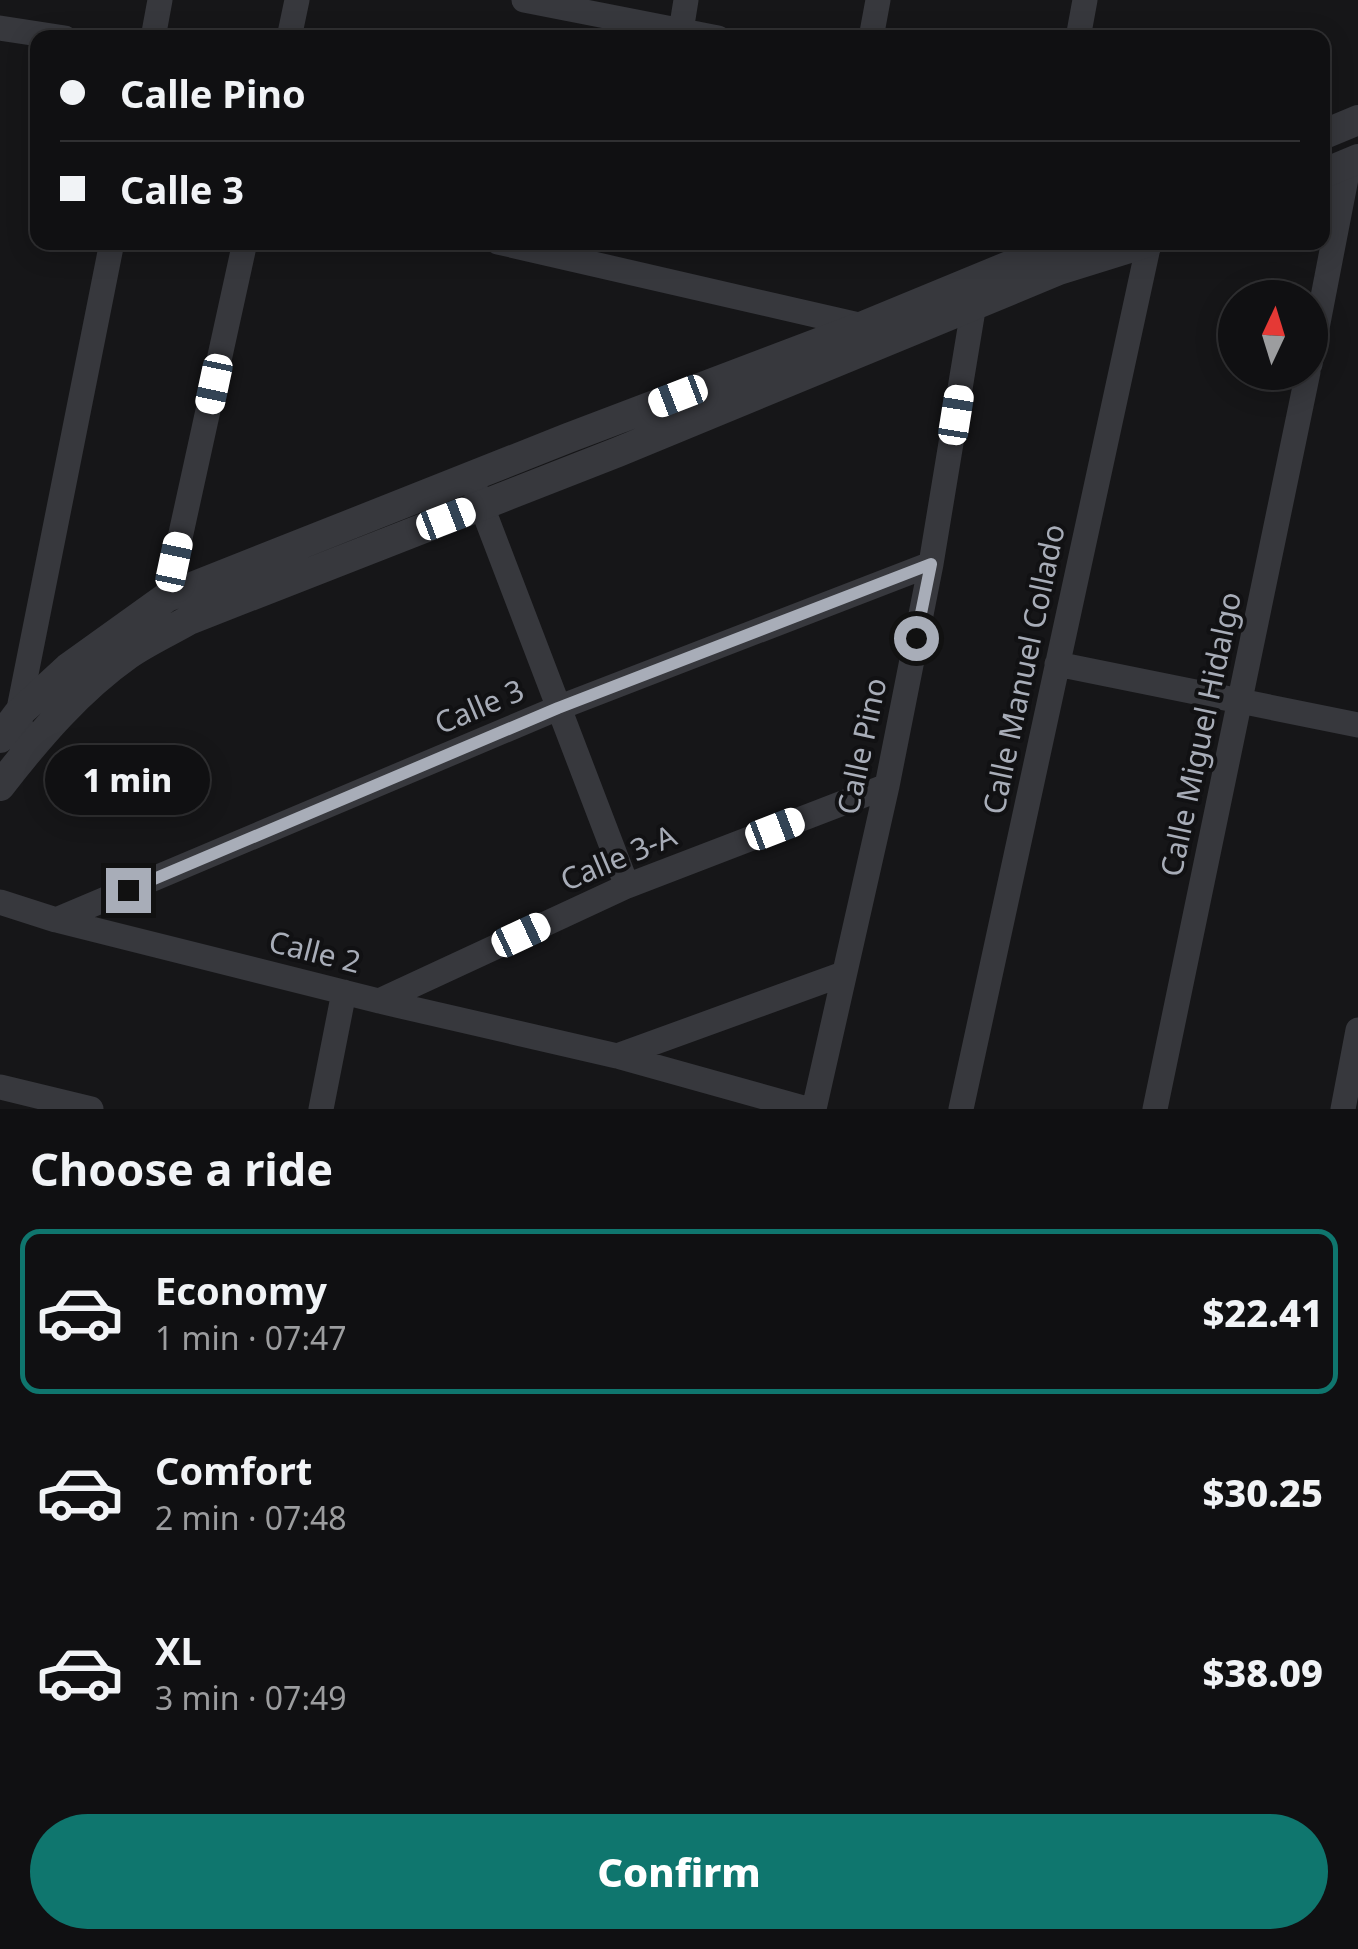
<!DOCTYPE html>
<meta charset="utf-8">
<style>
body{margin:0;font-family:"Noto Sans",sans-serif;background:#19191b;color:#f1f3f6;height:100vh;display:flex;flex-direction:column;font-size:38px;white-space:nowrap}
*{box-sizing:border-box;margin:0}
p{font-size:32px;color:#9c9d9f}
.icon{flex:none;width:55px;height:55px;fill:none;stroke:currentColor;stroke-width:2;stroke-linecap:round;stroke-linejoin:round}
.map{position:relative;height:1109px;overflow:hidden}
.side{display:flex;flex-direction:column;background:#101012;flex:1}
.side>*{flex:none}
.guide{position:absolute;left:30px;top:30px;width:1300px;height:220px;border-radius:20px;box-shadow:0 5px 25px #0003,0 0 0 2px #303032;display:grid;align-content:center;height:220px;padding:0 30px;background:#101012}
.needle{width:65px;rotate:4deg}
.tools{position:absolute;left:1218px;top:280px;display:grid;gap:20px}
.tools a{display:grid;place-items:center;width:110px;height:110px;border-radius:50%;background:#101012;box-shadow:0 5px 25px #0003,0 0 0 2px #303032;font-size:50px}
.end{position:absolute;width:45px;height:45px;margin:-22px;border:12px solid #a8adb8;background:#111;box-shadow:0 0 0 5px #111}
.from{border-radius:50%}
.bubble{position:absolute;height:70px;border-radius:35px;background:#101012;box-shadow:0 5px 25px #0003,0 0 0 2px #303032;font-size:32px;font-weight:800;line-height:70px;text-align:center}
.car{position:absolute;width:30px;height:60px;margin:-30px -15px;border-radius:12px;box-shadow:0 0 8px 2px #0007;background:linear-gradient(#fff 24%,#345 0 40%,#fff 0 76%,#345 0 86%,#fff 0)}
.guide b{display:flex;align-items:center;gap:35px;height:95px;font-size:38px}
.guide b+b{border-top:2px solid #303032}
.guide i{width:25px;height:25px;background:#f1f3f6}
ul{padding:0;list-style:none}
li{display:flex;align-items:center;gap:30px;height:165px;margin:0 20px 15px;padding:0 10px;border:5px solid transparent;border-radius:20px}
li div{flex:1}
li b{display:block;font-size:38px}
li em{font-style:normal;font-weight:800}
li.active{border-color:#0f766e}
li>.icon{width:90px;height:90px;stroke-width:1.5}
h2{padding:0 30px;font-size:45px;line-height:120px}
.button{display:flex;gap:20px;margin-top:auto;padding:20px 30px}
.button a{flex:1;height:115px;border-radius:60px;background:#0f766e;color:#fff;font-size:40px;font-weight:800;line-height:115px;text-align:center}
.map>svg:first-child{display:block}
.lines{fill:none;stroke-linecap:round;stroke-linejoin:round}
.minor{stroke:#37383d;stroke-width:25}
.tertiary{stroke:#37383d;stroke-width:30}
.route{stroke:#a8adb8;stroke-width:12}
.labels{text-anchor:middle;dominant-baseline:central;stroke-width:8;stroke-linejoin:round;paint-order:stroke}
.street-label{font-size:30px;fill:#a8adb8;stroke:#111113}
</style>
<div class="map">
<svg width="1358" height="1109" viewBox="0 0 1358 1109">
<rect width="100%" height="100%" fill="#161618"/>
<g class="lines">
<path class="minor" d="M524,0l194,38
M0,28l65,10
M681,31l5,-31
M153,38l7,-38
M289,38l8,-38
M871,38l7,-38
M1078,38l7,-38
M498,242l365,84
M1310,364l39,-201
M476,491l151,395
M167,597l78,-355
M1057,664l301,61
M27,751l-9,-37 94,-472
M0,902l56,18 323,81 238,55 190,53
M56,920l502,-212 373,-144
M379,1001l248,-115 260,-100
M617,1056l226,-82
M0,1087l91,22
M321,1109l23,-117
M814,1109l73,-323 44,-222 43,-260 5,-13
M961,1109l188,-866
M1155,1109l153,-737
M1343,1109l15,-79"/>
<path class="tertiary" d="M1322,135l36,-15
M1322,174l36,-15
M0,738l18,-24 50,-46 99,-71 401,-159 295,-112 204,-84
M0,786c38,-49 78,-96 129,-132 19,-13 41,-23 60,-34l429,-168 441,-182 90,-28"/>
</g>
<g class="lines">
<path class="route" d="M128,890l430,-182 373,-144 -15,74"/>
</g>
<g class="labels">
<g class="street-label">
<text transform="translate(1023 669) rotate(-78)">Calle Manuel Collado</text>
<text transform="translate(479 706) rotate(-23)">Calle 3</text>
<text transform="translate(1200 734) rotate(-78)">Calle Miguel Hidalgo</text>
<text transform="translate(861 746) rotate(-78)">Calle Pino</text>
<text transform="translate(618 857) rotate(-23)">Calle 3-A</text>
<text transform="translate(315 951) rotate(14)">Calle 2</text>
</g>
</g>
</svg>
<div class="tools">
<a><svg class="needle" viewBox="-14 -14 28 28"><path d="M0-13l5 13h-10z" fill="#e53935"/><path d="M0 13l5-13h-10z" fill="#9c9d9f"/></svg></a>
</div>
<i class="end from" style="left:916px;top:638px"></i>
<i class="end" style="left:128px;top:890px"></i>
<div class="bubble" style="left:45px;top:745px;width:165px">1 min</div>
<i class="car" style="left:214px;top:384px;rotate:192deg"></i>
<i class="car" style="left:678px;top:396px;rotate:249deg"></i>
<i class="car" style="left:956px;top:415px;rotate:9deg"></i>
<i class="car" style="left:446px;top:519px;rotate:69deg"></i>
<i class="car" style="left:174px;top:562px;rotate:12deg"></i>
<i class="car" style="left:775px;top:829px;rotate:69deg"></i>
<i class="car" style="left:521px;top:935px;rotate:65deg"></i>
<div class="guide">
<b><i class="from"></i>Calle Pino</b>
<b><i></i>Calle 3</b>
</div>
</div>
<section class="side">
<h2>Choose a ride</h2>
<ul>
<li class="active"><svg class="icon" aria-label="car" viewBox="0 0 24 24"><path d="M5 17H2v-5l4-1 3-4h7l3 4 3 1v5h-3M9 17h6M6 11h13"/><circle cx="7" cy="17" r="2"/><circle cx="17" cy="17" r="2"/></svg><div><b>Economy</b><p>1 min · 07:47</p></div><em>$22.41</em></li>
<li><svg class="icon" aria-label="car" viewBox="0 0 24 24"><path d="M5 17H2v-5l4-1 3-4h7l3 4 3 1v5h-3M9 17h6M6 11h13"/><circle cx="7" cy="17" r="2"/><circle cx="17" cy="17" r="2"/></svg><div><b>Comfort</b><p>2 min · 07:48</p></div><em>$30.25</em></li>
<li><svg class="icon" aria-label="car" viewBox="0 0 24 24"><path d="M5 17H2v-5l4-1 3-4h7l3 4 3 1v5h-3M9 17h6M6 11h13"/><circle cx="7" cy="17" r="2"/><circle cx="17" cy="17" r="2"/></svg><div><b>XL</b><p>3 min · 07:49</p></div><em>$38.09</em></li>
</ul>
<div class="button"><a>Confirm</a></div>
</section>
